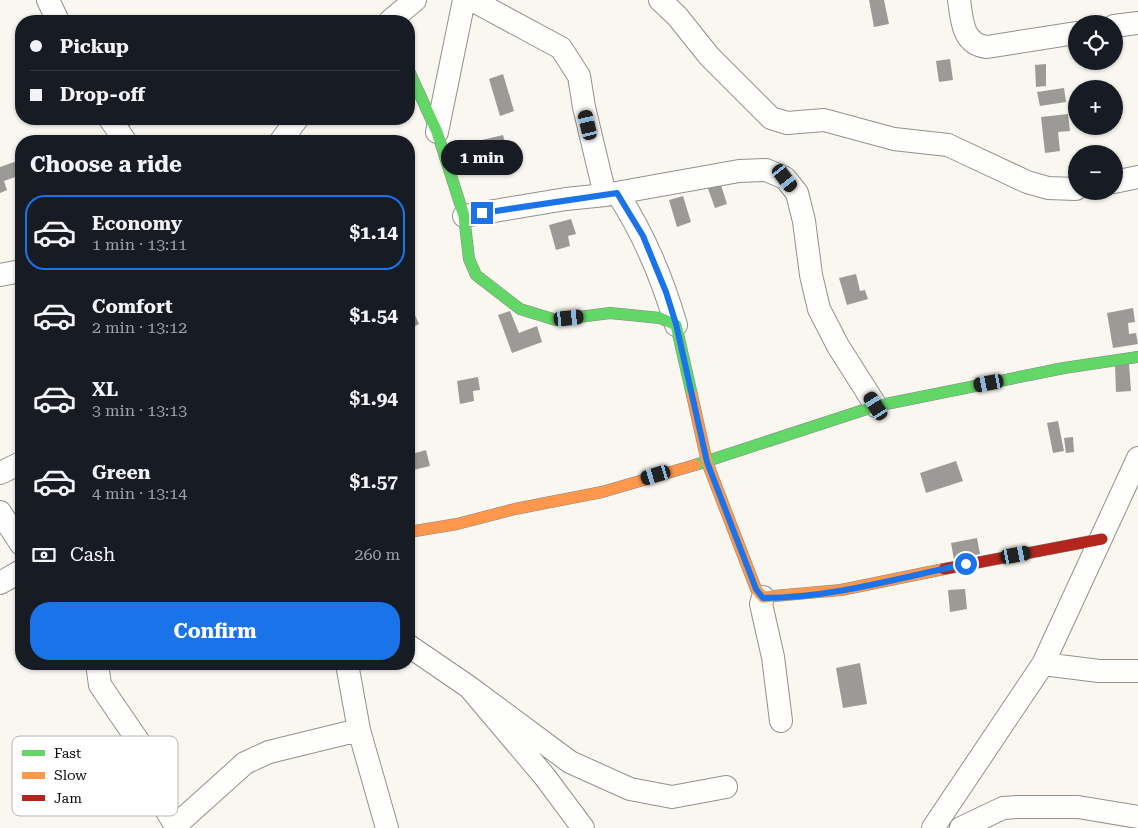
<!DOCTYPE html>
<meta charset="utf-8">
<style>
body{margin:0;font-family:"Roboto Serif",serif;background:#242831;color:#f1f3f6;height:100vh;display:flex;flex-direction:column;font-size:19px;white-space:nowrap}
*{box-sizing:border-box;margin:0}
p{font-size:16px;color:#9ea1a6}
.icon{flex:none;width:28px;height:28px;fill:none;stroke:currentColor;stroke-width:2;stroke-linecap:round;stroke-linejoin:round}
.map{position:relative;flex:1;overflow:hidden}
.sheet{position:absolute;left:15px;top:135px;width:400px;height:535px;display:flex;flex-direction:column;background:#171b24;border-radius:20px;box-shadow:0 1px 4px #0004}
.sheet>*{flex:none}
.top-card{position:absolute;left:15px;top:15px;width:400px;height:110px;border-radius:20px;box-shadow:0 1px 4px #0004;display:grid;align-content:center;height:110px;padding:0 15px;background:#171b24}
.fabs{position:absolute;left:1068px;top:15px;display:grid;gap:10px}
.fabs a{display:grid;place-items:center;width:55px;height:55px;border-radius:50%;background:#171b24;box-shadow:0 1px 4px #0004;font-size:25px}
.end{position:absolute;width:22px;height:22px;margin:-11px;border:6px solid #1a73e8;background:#fff;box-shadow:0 0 0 2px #fff}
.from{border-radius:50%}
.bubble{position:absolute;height:35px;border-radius:18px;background:#171b24;box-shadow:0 1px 4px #0004;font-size:16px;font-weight:700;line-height:35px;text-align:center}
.car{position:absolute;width:15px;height:30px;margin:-15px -8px;border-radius:6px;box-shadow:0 0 4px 1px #0007;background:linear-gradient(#222 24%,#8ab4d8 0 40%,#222 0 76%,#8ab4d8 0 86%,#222 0)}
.top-card b{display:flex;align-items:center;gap:18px;height:48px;font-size:19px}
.top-card b+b{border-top:1px solid #363941}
.top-card i{width:12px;height:12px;background:#f1f3f6}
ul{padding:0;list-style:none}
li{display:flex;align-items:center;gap:15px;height:75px;margin:0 10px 8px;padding:0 5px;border:2px solid transparent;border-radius:20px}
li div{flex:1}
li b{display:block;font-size:19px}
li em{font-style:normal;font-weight:700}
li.current{border-color:#1a73e8}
li>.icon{width:45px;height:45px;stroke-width:1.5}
h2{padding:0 15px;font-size:22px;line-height:60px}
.pay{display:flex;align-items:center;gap:12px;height:55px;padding:0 15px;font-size:19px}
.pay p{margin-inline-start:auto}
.action{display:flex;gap:10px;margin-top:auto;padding:10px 15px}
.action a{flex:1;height:58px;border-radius:20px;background:#1a73e8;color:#fff;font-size:20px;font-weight:700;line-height:58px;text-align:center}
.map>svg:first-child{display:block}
.building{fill:#9c9a96}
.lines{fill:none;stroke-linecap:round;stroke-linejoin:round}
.street-casing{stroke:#92918e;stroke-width:24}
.fast-casing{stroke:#898885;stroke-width:12}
.slow-casing{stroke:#898885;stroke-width:12}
.jam-casing{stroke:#898885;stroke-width:12}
.street{stroke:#fefefd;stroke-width:22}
.fast{stroke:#63d668;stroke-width:11}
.slow{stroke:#ff974d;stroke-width:11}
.jam{stroke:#b3261e;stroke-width:11}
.route{stroke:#1a73e8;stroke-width:6}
.key{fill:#fff;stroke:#b6b6b6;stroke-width:1}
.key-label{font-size:14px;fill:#0b0b0b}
</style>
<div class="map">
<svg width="1138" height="828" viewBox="0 0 1138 828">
<rect width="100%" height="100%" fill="#f9f7f0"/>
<path class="building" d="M869,0h15l5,24 -15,3z
M950,59l3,21 -14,2 -3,-21z
M1046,64v22l-10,1 -1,-22z
M503,74l11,37 -14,5 -11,-37z
M1064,88l2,14 -26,4 -3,-14z
M1068,114l2,17 -12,1 2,19 -15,2 -4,-36z
M125,119h18l-14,7z
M503,135l5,20 -25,6 -5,-20z
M20,160l1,15 -17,6 3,9 -7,3v-26z
M720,182l7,22 -12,4 -8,-22z
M683,196l8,26 -14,5 -8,-27z
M571,219l5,15 -8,2 2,10 -14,4 -7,-25z
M856,274l4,17 5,-1 3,9 -21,6 -8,-27z
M409,302l10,22 -10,5z
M1133,308l2,14 -7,1 1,11 7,-1 2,11 -25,4 -6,-35z
M510,311l9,22 18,-7 5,16 -30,11 -14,-38z
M1129,364l2,27 -15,1 -1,-27z
M478,377l2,13 -7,1 1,10 -14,3 -3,-23z
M1058,421l6,30 -11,2 -6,-30z
M1073,437l1,15 -8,1 -2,-15z
M409,450h2l1,4 14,-4 4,16 -21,5z
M956,461l7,20 -37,12 -6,-20z
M977,538l3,16 -26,6 -3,-17z
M965,589l2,20 -17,3 -2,-22z
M860,663l7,41 -24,4 -7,-40z"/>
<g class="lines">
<defs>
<path id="street" d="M48,0l10,21
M472,0l89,48 18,28 5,31 21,88
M660,0l17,16 32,40 62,62 16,5 37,-3 70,19 54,6 79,37 21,6 28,1
M959,0c3,20 3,44 28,47l89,-14
M390,21l25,-21
M1114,26l24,-3
M110,119l15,22
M437,132l27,-132
M281,141l16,-22
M1114,182l24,-5
M617,193c27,41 45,84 59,132
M464,216l102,-17 39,-4 134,-24 27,-1 19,8 12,15 7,28 7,54 8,34 19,37 38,60
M0,275l21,-4
M0,473l21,-10
M0,512l21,32
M0,583l21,-12
M763,597l-2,7 12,53 8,64
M409,646l60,41 76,90 38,51
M97,664l3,21 43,63 11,42 23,38
M347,664l12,66 28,98
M1043,664l56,7h39
M469,687l101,75 60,27 42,8 54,-10
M175,826l70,-63 24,-11 90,-22
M933,828l110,-164 95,-206
M961,828l42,-20 15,-1h60l60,10"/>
<path id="fast" d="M409,71l28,61 27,84 5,43 7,16 44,34 36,11 54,-7 50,5 16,7 16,70
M695,465l181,-59 188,-38 74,-11"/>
<path id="slow" d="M692,395l15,67 49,127 7,8 78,-7 103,-21
M409,532l48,-8 58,-15 87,-17 93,-27"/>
<path id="jam" d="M944,569l158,-30"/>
</defs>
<use href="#street" class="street-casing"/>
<use href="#fast" class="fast-casing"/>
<use href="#slow" class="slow-casing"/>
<use href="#jam" class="jam-casing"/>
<use href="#street" class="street"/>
<use href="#fast" class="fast"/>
<use href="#slow" class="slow"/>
<use href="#jam" class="jam"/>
</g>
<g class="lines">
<path class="route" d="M482,213l135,-20 26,43 23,56 10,32 31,138 49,127 7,9c68,0 136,-20 203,-34"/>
</g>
<rect x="12" y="736" width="166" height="80" rx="8" class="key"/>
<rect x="22" y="750" width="23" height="6" fill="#63d668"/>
<rect x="22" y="772" width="23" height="7" fill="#ff974d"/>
<rect x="22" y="795" width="23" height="6" fill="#b3261e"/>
<g class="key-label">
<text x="54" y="758">Fast</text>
<text x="54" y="780">Slow</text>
<text x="54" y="803">Jam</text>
</g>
</svg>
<div class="fabs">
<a><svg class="icon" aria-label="locate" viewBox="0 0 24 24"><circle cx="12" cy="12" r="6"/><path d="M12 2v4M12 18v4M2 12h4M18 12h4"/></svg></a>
<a>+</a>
<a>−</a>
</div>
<i class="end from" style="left:966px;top:564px"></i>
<i class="end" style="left:482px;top:213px"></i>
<div class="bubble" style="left:441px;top:140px;width:82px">1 min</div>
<i class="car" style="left:588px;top:125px;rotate:347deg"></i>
<i class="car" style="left:785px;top:178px;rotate:143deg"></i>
<i class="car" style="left:569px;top:318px;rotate:84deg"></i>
<i class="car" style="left:989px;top:383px;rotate:259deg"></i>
<i class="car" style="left:876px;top:406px;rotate:328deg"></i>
<i class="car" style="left:656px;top:475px;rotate:253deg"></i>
<i class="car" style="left:1016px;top:555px;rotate:79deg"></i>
<div class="top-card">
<b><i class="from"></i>Pickup</b>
<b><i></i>Drop-off</b>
</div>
<section class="sheet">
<h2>Choose a ride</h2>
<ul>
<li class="current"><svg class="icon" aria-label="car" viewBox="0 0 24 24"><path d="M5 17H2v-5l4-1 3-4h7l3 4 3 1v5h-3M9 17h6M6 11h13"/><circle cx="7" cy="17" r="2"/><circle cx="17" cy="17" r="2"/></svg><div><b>Economy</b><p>1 min · 13:11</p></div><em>$1.14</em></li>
<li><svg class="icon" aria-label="car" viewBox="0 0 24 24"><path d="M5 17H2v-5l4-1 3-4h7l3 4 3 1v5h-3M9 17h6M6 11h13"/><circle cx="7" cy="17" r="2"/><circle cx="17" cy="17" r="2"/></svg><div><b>Comfort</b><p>2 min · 13:12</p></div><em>$1.54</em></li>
<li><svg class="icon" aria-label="car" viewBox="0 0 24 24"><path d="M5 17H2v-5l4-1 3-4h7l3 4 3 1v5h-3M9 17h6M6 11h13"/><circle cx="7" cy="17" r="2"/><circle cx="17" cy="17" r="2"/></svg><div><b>XL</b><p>3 min · 13:13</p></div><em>$1.94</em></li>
<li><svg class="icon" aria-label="car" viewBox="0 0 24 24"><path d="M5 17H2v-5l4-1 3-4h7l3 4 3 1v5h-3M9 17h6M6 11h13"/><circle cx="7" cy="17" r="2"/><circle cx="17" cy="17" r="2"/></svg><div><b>Green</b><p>4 min · 13:14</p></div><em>$1.57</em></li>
</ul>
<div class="pay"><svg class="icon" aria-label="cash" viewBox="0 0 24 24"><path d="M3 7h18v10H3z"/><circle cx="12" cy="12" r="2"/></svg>Cash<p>260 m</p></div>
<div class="action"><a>Confirm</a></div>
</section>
</div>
